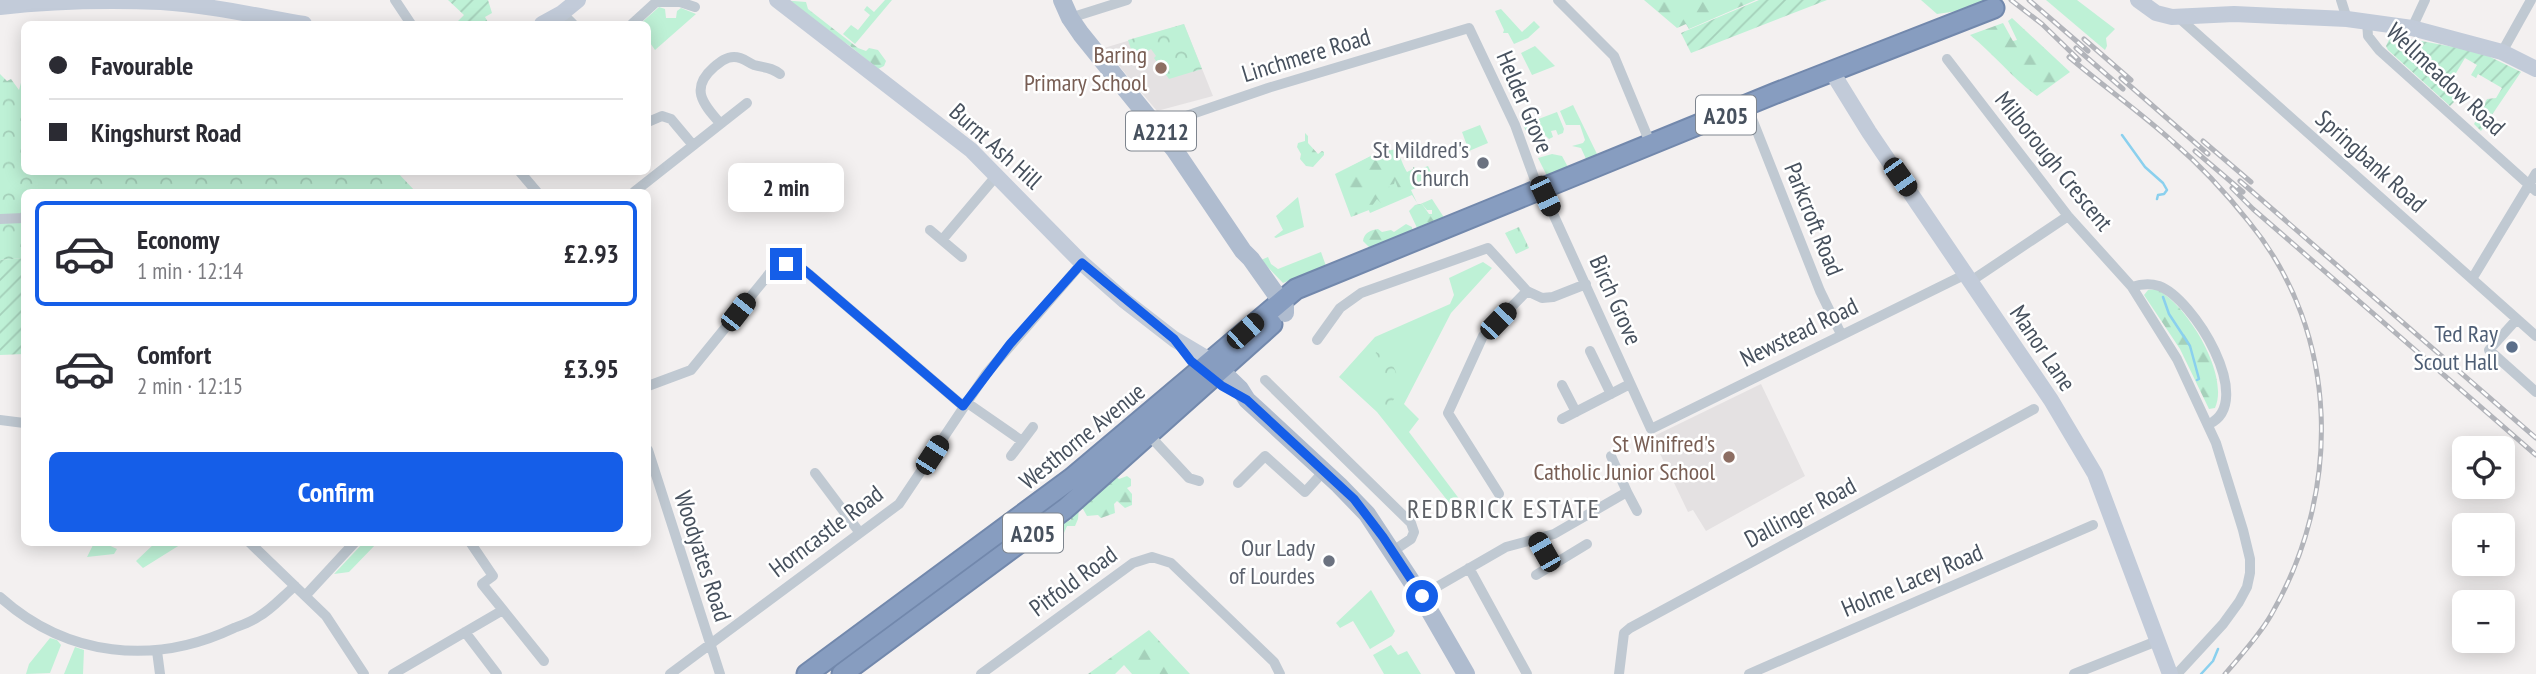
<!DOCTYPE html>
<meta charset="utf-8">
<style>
body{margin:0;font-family:"PT Sans Narrow",sans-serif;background:#f7f7f7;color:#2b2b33;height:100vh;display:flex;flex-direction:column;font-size:26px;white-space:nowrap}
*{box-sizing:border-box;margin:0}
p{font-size:23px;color:#7c7c81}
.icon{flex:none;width:38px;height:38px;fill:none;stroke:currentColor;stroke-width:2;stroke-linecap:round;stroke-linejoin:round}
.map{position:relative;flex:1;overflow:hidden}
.panel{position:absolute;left:21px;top:189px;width:630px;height:357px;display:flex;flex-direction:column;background:#fff;border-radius:10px;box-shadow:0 4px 18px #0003}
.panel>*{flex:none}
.banner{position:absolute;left:21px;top:21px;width:630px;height:154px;border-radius:10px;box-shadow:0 4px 18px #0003;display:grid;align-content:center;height:154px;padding:0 28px;background:#fff}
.tools{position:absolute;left:2452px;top:436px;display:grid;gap:14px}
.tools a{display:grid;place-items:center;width:63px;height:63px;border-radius:10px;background:#fff;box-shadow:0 4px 18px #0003;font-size:35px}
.end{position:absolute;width:32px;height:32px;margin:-16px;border:9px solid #155ee8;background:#fff;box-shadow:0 0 0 4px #fff}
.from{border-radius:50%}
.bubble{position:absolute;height:49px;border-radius:10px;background:#fff;box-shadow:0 4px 18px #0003;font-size:23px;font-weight:600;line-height:49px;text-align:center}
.car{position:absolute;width:21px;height:42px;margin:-21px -10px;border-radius:9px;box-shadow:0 0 5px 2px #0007;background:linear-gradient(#222 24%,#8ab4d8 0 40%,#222 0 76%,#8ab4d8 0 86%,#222 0)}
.banner b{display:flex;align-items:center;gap:24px;height:66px;font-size:26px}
.banner b+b{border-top:2px solid #e1e1e2}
.banner i{width:18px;height:18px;background:#2b2b33}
ul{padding:12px 0 0;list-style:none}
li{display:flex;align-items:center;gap:21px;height:105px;margin:0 14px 10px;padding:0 14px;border:4px solid transparent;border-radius:10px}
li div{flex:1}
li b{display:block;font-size:26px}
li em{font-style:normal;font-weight:600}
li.active{border-color:#155ee8}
li>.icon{width:63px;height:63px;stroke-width:1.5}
.primary-button{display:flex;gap:14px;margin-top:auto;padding:14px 28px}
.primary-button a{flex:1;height:80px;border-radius:10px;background:#155ee8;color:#fff;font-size:28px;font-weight:600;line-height:80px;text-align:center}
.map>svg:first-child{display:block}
.education{fill:#e4e1e2}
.grass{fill:#bef1d6}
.forest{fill:url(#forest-firs)}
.park{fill:url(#park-crowns)}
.garden{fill:url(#garden-furrows)}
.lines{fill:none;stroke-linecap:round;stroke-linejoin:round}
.stream{stroke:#8ad0ee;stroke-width:2.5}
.highway-casing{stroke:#7288ac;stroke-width:23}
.street{stroke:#c0c9d2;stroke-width:10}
.secondary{stroke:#c2cbd9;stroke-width:16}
.primary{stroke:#afbccf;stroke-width:18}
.highway{stroke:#879dc0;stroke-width:19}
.rail-casing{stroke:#b2b4ba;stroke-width:5}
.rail{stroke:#fff;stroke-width:2.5;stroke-dasharray:8;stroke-linecap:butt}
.route{stroke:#155ee8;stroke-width:9}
.education-dot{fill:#8d6e63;stroke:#fff;stroke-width:2.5}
.worship-dot{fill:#6b7280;stroke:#fff;stroke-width:2.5}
.service-dot{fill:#5c6f8a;stroke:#fff;stroke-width:2.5}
.labels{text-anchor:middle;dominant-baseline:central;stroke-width:5;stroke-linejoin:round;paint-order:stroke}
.shield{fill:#fff;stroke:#7e858e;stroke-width:2}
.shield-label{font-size:23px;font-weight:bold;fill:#47515e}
.education-label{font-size:24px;fill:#785e54;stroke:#fff;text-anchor:end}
.street-label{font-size:24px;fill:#47515e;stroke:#fff}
.worship-label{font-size:24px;fill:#5b616d;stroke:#fff;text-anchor:end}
.service-label{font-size:24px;fill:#4e5e75;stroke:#fff;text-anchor:end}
.neighbourhood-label{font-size:26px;letter-spacing:2px;fill:#5c5f65;stroke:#fff}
</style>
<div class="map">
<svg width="2536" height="674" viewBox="0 0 2536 674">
<defs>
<pattern id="forest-firs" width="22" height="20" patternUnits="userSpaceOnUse" patternTransform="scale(1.75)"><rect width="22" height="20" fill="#bef1d6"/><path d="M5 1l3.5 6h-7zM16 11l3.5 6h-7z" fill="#a5d0ba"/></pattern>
<pattern id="park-crowns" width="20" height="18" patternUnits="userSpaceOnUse" patternTransform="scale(1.75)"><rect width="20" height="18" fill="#bef1d6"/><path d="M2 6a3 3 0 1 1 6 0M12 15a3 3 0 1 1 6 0" fill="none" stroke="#a5d0ba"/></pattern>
<pattern id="garden-furrows" width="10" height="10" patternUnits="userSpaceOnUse" patternTransform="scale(1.75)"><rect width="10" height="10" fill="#bef1d6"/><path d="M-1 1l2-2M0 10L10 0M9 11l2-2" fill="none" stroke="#a5d0ba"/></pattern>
</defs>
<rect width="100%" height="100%" fill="#f3f0f0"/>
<path class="education" d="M1184,24l29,72 -56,15 -53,-63z
M1761,384l44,92 -99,55 -13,-21 -5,2 -36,-75z"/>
<path class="grass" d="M885,0h7l-37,44 -12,-10 8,-9 7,5 12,-15 -6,-5 3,-4 7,6z
M1921,0h67l-23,10 -28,4z
M2046,0h31l38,29 -9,9 1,8 -2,4z
M659,7l6,2 1,9h10l1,-7 4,-3 15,6 -41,36 -7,-10v-16h-8z
M1501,9l21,23 12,-11 6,6 -12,11 -14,6 -6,-11h-5l1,-3 -9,-19z
M1535,46l20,20 -23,9 -11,-22z
M1573,105l24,49 1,3 -11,4 -6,-13 -9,-2 11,-3 2,-3 -5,-15h-14l-6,-14z
M1557,112l7,17 -1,4 -5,2 -2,-5 -5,1 2,6 -4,2 -5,-5 -15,3 -6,-12z
M1480,125l8,18 -19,8 -7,-19z
M1395,149l1,4 2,-1 9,22 21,-8 7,14 -24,10 7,15 14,-6 13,20 -10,4 -8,-9h5v-4h-5l-5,-6 -3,2 -7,-11 -42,18 -20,-46 21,-11z
M1552,154l10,2 7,13 -18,8 -4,-1 -9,-18z
M1298,197l6,30 -28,11 -2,-1 9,-7 -7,-14z
M1321,252l5,14 -43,17 -22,-23 7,-3 3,7 7,5z
M1483,262l9,6 -41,45 -47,91 15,15 -10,13 54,72 -8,6 -78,-98 -38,-35 36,-40 75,-33 4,-9 -5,-17z
M364,542l13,1 -28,29 -15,2z
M79,543h25l13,6 -3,5 -27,3 6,-12 -12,1z
M155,543h28l-40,25 -7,-7z
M1371,590l24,41 -3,5 -22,13 -17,-28 -13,7 -4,-5z
M50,638l7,2 4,5 -11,28 -24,1 3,-10z
M1391,645l7,10 9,-4 14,23h-37l-11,-19z
M75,647l9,3 -1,24h-19z"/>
<path class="forest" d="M781,0l25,2 2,7 50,39 8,3 3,-3 9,2 8,11 -2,5 -6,3 -28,-23z
M1644,0h112l-67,29 -3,-5 -9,4z
M2012,18l58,54 -33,24c-25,-18 -43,-42 -67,-61l33,-12 10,18 4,-1 -9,-19z
M0,74l7,7 4,-2 8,11 3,-11 2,3v17l-24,3z
M1188,120l4,5 1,5 -9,3 8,13 -7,3 -3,-7 -5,-1 -9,-9 5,-8z
M1305,133l3,3v7l10,11 4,-3 2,1v3l-11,12 -7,-1 -6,-7 1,-5 -4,-7 1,-4 7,-2z
M1390,150l-2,13 13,-1 6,10 6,-3v-2l6,3 2,5 -1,4 -12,2 2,4 -3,6 -3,-4 -6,1 -3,-8 -1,4 -5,1 1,13 -9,5 -4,-4 -8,11 -18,7 -16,-43 36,-18z
M1422,204l14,20 -17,8 -10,-21 6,-6z
M1406,224l6,3 1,6 -31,12 -5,-1v5l-4,2 -10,-10c1,-8 7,-11 15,-12l4,3 9,-2 3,2z
M2156,289c31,15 74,86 59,119l-6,1 -29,-60 -36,-54 4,-5z
M1109,476h6l4,3 8,-3 4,3v7l-4,2 5,6v11l-7,3 -8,-7 -3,3 1,9 -14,5 -3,-3 -11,1 -4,-7 -4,-1 -1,11 -3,7h-8l-3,7 -7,-2v-5l14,-6 -1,-3 -5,-4v-3l7,-6 7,2 10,-15 9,-2 5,-8z
M1149,630l41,44h-58l-8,-9 -9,9h-27z"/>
<path class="park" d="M1184,24l18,45 -33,10 -15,-21 2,-2 -5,-7 -10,7 -3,-4 -5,3 -5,-15z
M24,95v77h373l19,20h-392v66l-24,2v-163z
M1519,227l10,21 -13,6 -11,-21z
M1376,352c24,10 30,39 10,57l-4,-5c14,-16 8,-31 -10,-39z"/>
<path class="garden" d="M448,0h40l4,13 -7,4 4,7h-34l9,-9z
M1759,0h68l-136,53 -10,-20z
M2395,36l85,16 41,20 -40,59 -7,-7 13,-25 9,-1 6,-10 -24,-14 -2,4 -5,-3 6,-10 -12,-7 -18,30 13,8 -10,10 -62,-56 -2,-4 4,-8z
M24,258v96l-24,1v-95z"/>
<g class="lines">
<path class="stream" d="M2122,135l23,32 18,16 4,7 -3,4 -6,1 -1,4
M2163,297l6,17 21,32 9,33 -2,1
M2201,674l12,-13 5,-12"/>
<defs>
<path id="highway" d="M807,674l265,-196 224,-189 480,-196 218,-85
M842,674l223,-165 207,-185"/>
</defs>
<use href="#highway" class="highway-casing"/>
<path class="street" d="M395,0l16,24
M1558,0l56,56 37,89
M2341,0l6,19
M562,13l11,11
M2178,17l358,319
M1070,18l57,-18
M2367,22l1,14 11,14 157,141
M632,24l24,-22h24l15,5
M2412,28l13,-28
M2502,52l29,-52
M1947,59l121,157 64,71 45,72 39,84 27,87 7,29v14l-3,14 -8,15 -16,22 -46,50
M1747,106l73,185 21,43
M648,122l14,-6 9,3 21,25
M720,123c-18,-20 -30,-35 -6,-56 6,-5 12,-10 20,-10 9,0 13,5 20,8 11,3 17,2 26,9
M1157,126l111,-38 201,-60 46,97 20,55 4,3 6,13 106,233 315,-155
M520,172l17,20
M634,192l113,-89
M0,219l24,-1
M930,230l32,27
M942,240l55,-65
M2472,279l64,-106
M1971,281l97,-65
M2132,287c9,-3 17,-4 27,-1 34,12 98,116 50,138
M2517,319l-28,31 47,42
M1317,340l23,-32 21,-15 127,-45 39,43
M1590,351l21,43
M1265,380l146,143 3,9 -3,7 -18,12
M1562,385l14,27
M648,386l43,-16 82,-101c14,-9 24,-5 36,5l154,132
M966,402l56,39
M1562,419l68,-35
M0,420l24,3
M1148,434l41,44 10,3
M648,450l72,224
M1011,456l22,-29
M815,473l45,60
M1238,483l27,-27 40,36 19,-21
M1627,492l10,19
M1499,494l-51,-81 35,-77 44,-45 15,7 11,-1 33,-13
M1536,539l16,26
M249,542l77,74 38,58
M470,542l23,34 -11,8 21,26
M1469,568l58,106
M1536,575l51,-31
M306,595l49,-53
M1421,596l85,-49 48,-13 73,-42 -16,-36
M0,597c67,60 154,69 234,31 8,-3 17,-6 24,-11 14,-8 25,-21 37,-31
M465,632l32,42
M157,651l3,23
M393,674l110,-64 41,51
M670,674l229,-170 87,-130 96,-111
M981,674l152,-111 19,-6 19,6 103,99 6,12
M1619,674l5,-41 6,-5 404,-219
M1749,674l344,-149
M2074,674l83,-33"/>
<path class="secondary" d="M777,0l194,150 111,113 43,38 49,38 37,22
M2138,0l18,13 16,4 62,-3 113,5 65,9 90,24 34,17
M0,7c53,-6 108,-7 161,-5 48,3 96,14 143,22
M542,24l20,-11 16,-13
M1832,72l37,60 182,268 44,74 75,200"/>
<path class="primary" d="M1062,0l8,18 11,16 93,115 69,102 8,8 34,48v6
M1212,362l28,27 7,11 92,85 28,29 54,82 45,78"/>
<use href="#highway" class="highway"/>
<defs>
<path id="rail" d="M2011,0l31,24 37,36
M2029,0l59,51
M2084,39l47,41
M2076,48l47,41
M2069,57c34,29 71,55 103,84 28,24 54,52 77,81 92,112 93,271 22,393 -12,21 -30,40 -46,59
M2121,78l87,76
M2203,141l48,41
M2195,151l48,41
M2240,181l296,257
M2232,188l21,21 283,246"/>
</defs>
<use href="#rail" class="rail-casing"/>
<use href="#rail" class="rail"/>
</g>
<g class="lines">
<path class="route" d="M786,264l12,1 11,9 154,132 47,-62 72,-81 92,76 17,22 31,25 25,14 107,99 29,38 39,59"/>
</g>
<g class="education-dot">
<circle cx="1161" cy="68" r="7"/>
<circle cx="1729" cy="457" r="7"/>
</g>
<g class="worship-dot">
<circle cx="1483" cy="163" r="7"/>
<circle cx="1329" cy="561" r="7"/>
</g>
<circle class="service-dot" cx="2512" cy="347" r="7"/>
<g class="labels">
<g class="shield">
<rect x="1696" y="95.5" width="60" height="39" rx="5"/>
<rect x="1126" y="111.5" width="70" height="39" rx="5"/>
<rect x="1003" y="513.5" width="60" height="39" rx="5"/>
</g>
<g class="shield-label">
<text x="1726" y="115">A205</text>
<text x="1161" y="131">A2212</text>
<text x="1033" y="533">A205</text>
</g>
<g class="education-label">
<text x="1147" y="54">Baring<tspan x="1147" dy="28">Primary School</tspan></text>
<text x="1715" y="443">St Winifred's<tspan x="1715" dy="28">Catholic Junior School</tspan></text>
</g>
<g class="street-label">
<text transform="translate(1306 55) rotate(-17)">Linchmere Road</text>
<text transform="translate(2446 79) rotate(43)">Wellmeadow Road</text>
<text transform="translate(1525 102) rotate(67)">Helder Grove</text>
<text transform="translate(996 146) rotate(42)">Burnt Ash Hill</text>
<text transform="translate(2054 161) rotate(51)">Milborough Crescent</text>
<text transform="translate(2371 161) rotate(42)">Springbank Road</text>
<text transform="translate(1814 219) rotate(68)">Parkcroft Road</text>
<text transform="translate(1616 300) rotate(66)">Birch Grove</text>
<text transform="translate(1799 332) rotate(-26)">Newstead Road</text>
<text transform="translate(2043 348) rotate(56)">Manor Lane</text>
<text transform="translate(1082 436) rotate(-39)">Westhorne Avenue</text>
<text transform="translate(1800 512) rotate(-28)">Dallinger Road</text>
<text transform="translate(826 531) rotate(-37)">Horncastle Road</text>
<text transform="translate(703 556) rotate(72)">Woodyates Road</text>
<text transform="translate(1912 580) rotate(-23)">Holme Lacey Road</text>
<text transform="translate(1073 581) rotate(-36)">Pitfold Road</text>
</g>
<g class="worship-label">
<text x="1469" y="149">St Mildred's<tspan x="1469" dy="28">Church</tspan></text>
<text x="1315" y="547">Our Lady<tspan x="1315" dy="28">of Lourdes</tspan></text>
</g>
<g class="service-label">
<text x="2498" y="333">Ted Ray<tspan x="2498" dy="28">Scout Hall</tspan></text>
</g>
<g class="neighbourhood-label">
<text x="1504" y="508">REDBRICK ESTATE</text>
</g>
</g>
</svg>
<div class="tools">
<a><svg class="icon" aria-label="locate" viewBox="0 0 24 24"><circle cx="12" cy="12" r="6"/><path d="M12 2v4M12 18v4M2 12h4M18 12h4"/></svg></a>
<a>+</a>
<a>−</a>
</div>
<i class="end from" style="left:1422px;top:596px"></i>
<i class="end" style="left:786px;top:264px"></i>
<div class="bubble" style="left:728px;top:163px;width:116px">2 min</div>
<i class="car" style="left:1900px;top:177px;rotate:145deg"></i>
<i class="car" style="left:1545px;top:196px;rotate:155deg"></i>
<i class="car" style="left:738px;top:312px;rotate:38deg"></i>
<i class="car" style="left:1498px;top:321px;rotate:44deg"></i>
<i class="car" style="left:1245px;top:331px;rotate:48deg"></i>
<i class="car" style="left:932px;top:455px;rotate:33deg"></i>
<i class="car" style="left:1544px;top:552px;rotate:330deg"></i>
<div class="banner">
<b><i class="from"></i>Favourable</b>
<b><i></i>Kingshurst Road</b>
</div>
<section class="panel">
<ul>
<li class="active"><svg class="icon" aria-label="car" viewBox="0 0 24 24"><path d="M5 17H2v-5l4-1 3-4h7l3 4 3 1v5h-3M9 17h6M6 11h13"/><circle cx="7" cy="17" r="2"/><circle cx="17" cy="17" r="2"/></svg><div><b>Economy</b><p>1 min · 12:14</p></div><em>£2.93</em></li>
<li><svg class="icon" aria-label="car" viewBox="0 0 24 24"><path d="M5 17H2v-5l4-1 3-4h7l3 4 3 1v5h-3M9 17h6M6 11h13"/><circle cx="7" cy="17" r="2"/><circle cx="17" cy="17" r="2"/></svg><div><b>Comfort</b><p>2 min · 12:15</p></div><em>£3.95</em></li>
</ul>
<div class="primary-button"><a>Confirm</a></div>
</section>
</div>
